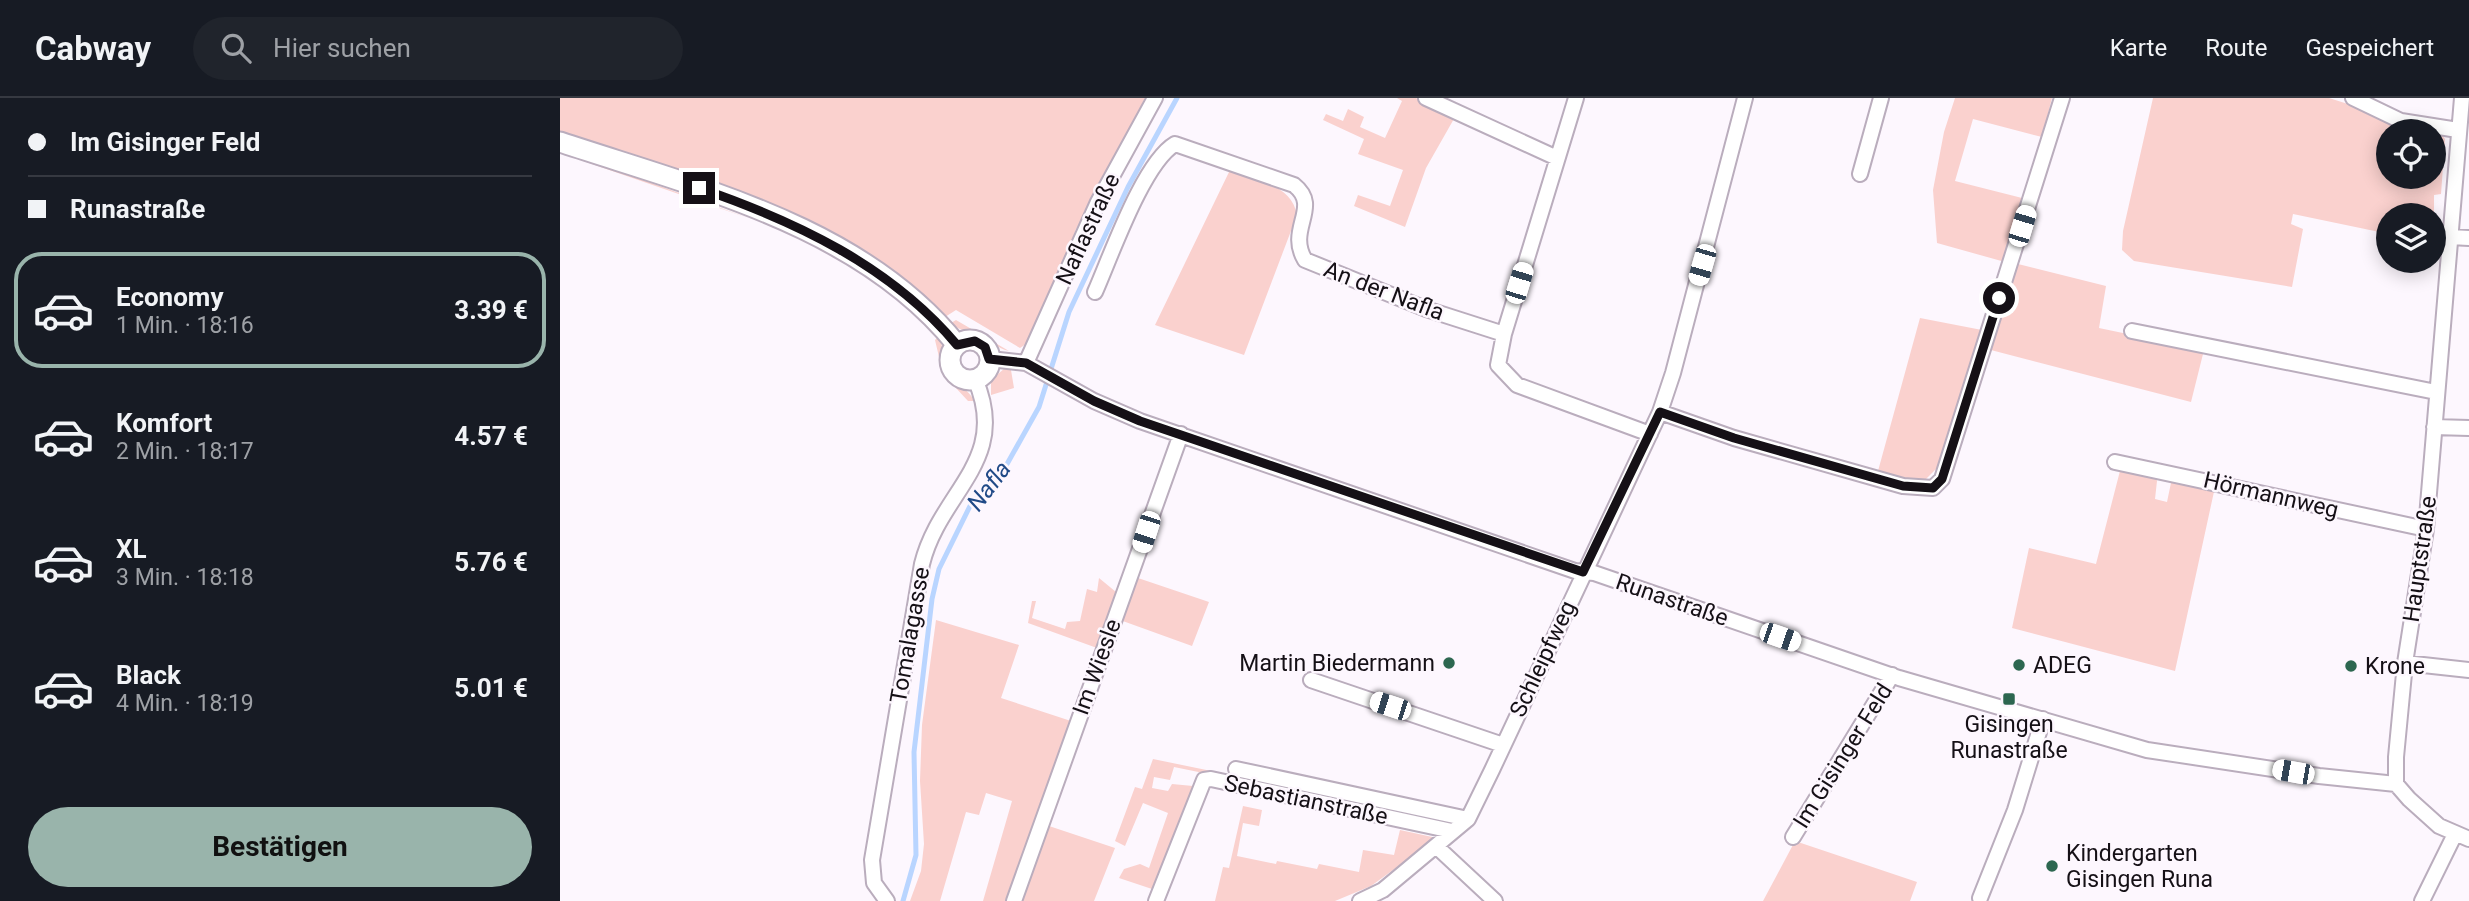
<!DOCTYPE html>
<html lang="de">
<meta charset="utf-8">
<style>
body{margin:0;font-family:Roboto,sans-serif;background:#20242c;color:#f1f3f6;height:100vh;display:flex;flex-direction:column;font-size:26px;white-space:nowrap}
*{box-sizing:border-box;margin:0}
p{font-size:23px;color:#9ea1a6}
.icon{flex:none;width:38px;height:38px;fill:none;stroke:currentColor;stroke-width:2;stroke-linecap:round;stroke-linejoin:round}
.map{position:relative;flex:1;overflow:hidden}
.panel{display:flex;flex-direction:column;background:#171b24;width:560px}
.panel>*{flex:none}
.banner{display:grid;align-content:center;height:154px;padding:0 28px;background:#171b24}
.tools{position:absolute;left:1816px;top:21px;display:grid;gap:14px}
.tools a{display:grid;place-items:center;width:70px;height:70px;border-radius:50%;background:#171b24;box-shadow:0 4px 18px #0003;font-size:35px}
.end{position:absolute;width:32px;height:32px;margin:-16px;border:9px solid #151016;background:#fff;box-shadow:0 0 0 4px #fff}
.from{border-radius:50%}
.car{position:absolute;width:21px;height:42px;margin:-21px -10px;border-radius:9px;box-shadow:0 0 5px 2px #0007;background:linear-gradient(#fff 24%,#345 0 40%,#fff 0 76%,#345 0 86%,#fff 0)}
.banner b{display:flex;align-items:center;gap:24px;height:66px;font-size:26px}
.banner b+b{border-top:2px solid #363941}
.banner i{width:18px;height:18px;background:#f1f3f6}
ul{padding:0;list-style:none}
li{display:flex;align-items:center;gap:21px;height:116px;margin:0 14px 10px;padding:0 14px;border:4px solid transparent;border-radius:28px}
li div{flex:1}
li b{display:block;font-size:26px}
li em{font-style:normal;font-weight:700}
li.active{border-color:#99b4ab}
li>.icon{width:63px;height:63px;stroke-width:1.5}
.action{display:flex;gap:14px;margin-top:auto;padding:14px 28px}
.action a{flex:1;height:80px;border-radius:42px;background:#99b4ab;color:#111;font-size:28px;font-weight:700;line-height:80px;text-align:center}
header{display:flex;align-items:center;gap:42px;box-sizing:border-box;height:98px;padding:0 35px;background:#171b24;border-bottom:2px solid #363941}
header strong{font-size:33px}
nav{display:flex;gap:38px;margin-inline-start:auto;font-size:24px}
.search{width:490px;height:63px;background:#20242c;display:flex;align-items:center;gap:18px;box-sizing:border-box;padding:0 24px;border-radius:38px;color:#9ea1a6;font-size:26px}
main{display:flex;flex:1;min-height:0}
.map>svg:first-child{display:block}
.green{fill:#fad1ce}
.lines{fill:none;stroke-linecap:round;stroke-linejoin:round}
.stream{stroke:#b9d5ff;stroke-width:5}
.street-casing{stroke:#baadbd;stroke-width:18}
.secondary-casing{stroke:#baadbd;stroke-width:23}
.street{stroke:#fff;stroke-width:14}
.secondary{stroke:#fff;stroke-width:19}
.route{stroke:#151016;stroke-width:9}
.poi-dot{fill:#2d6750;stroke:#fdf7fe;stroke-width:2.5}
.labels{text-anchor:middle;dominant-baseline:central;stroke-width:5;stroke-linejoin:round;paint-order:stroke}
.street-label{font-size:23px;fill:#151016;stroke:#fdf7fe}
.poi-label{font-size:23px;fill:#151016;stroke:#fdf7fe;text-anchor:start}
.water-label{font-size:24px;font-style:italic;fill:#204a87;stroke:#fdf7fe}
</style>
<header>
<strong>Cabway</strong>
<div class="search"><svg class="icon" aria-label="search" viewBox="0 0 24 24"><circle cx="10" cy="10" r="6"/><path d="M15 15l6 6"/></svg>Hier suchen</div>
<nav><a>Karte</a><a>Route</a><a>Gespeichert</a></nav>
</header>
<main>
<section class="panel">
<div class="banner">
<b><i class="from"></i>Im Gisinger Feld</b>
<b><i></i>Runastraße</b>
</div>
<ul>
<li class="active"><svg class="icon" aria-label="car" viewBox="0 0 24 24"><path d="M5 17H2v-5l4-1 3-4h7l3 4 3 1v5h-3M9 17h6M6 11h13"/><circle cx="7" cy="17" r="2"/><circle cx="17" cy="17" r="2"/></svg><div><b>Economy</b><p>1 Min. · 18:16</p></div><em>3.39 €</em></li>
<li><svg class="icon" aria-label="car" viewBox="0 0 24 24"><path d="M5 17H2v-5l4-1 3-4h7l3 4 3 1v5h-3M9 17h6M6 11h13"/><circle cx="7" cy="17" r="2"/><circle cx="17" cy="17" r="2"/></svg><div><b>Komfort</b><p>2 Min. · 18:17</p></div><em>4.57 €</em></li>
<li><svg class="icon" aria-label="car" viewBox="0 0 24 24"><path d="M5 17H2v-5l4-1 3-4h7l3 4 3 1v5h-3M9 17h6M6 11h13"/><circle cx="7" cy="17" r="2"/><circle cx="17" cy="17" r="2"/></svg><div><b>XL</b><p>3 Min. · 18:18</p></div><em>5.76 €</em></li>
<li><svg class="icon" aria-label="car" viewBox="0 0 24 24"><path d="M5 17H2v-5l4-1 3-4h7l3 4 3 1v5h-3M9 17h6M6 11h13"/><circle cx="7" cy="17" r="2"/><circle cx="17" cy="17" r="2"/></svg><div><b>Black</b><p>4 Min. · 18:19</p></div><em>5.01 €</em></li>
</ul>
<div class="action"><a>Bestätigen</a></div>
</section>
<div class="map">
<svg width="1909" height="803" viewBox="0 0 1909 803">
<rect width="100%" height="100%" fill="#fdf7fe"/>
<path class="green" d="M0,0h585l-3,6 2,2 -68,123 -18,51 -29,62 -9,6 -64,-38 -11,7 -41,-36 -344,-148z
M837,0h19l39,19 -29,51 -21,59 -51,-21 4,-11 32,11 13,-36 -45,-16 6,-15 -41,-19 3,-6 17,7 5,-12 16,8 -4,10 25,11 17,-37z
M1395,0h97l-10,39 -69,-18 -18,62 71,18 -21,63 -68,-19 -4,-53 11,-58z
M1593,0h176l104,33h-44v46h45v-46l7,2 4,6 -4,55 -7,1v20h-45v19l-96,-20 -2,10 12,5 -11,58 -158,-26 -12,-11 1,-19z
M0,52l191,69 -191,-66z
M670,72c26,10 62,15 67,45l-53,140 -89,-30z
M1458,166l88,22 -7,42 105,22 -13,52 -204,-53z
M1360,220l62,12 -44,137 -16,16 -44,-12z
M396,222l53,31c-13,-2 -18,-13 -31,-17 -11,-4 -17,-2 -27,-11z
M378,239c9,13 2,27 11,39 7,11 19,11 25,25h-6l-25,-27 -8,-34z
M445,270l6,2 3,18 -23,7v-15z
M1561,369l33,6 3,8 -2,18 12,3 5,-24 43,9 -40,184 -163,-43 17,-80 67,16z
M575,479l74,25 -17,44 -72,-26z
M539,480l17,14 -19,56 -69,-25 4,-22h4l-4,17 33,11 2,-7 13,-1 7,-32 10,3z
M376,522l83,25 -18,53 70,23 -66,180h-22l29,-100 -26,-8 -7,22 -13,-3 -26,89h-30l11,-30 3,-27 -4,-63 2,-56z
M593,661l291,60 -1,3 -269,-55 -4,13 -16,-3 -2,11 16,3 4,-7 21,2 -41,103 -33,-11 5,-9 16,-5 9,4 19,-55 -25,-10 -18,43 -10,-5 20,-54 7,2z
M683,708l19,4 -3,16 -16,-3 -6,33 39,8 1,-3 40,8 2,-5 40,8 4,-22 31,5 6,-25 37,8 -66,48 -36,15h-120l8,-34 6,1z
M486,727l69,23 -21,53h-73z
M1235,743l122,41 -7,19h-147z"/>
<g class="lines">
<path class="stream" d="M343,803l13,-46 -2,-103 18,-153 7,-30 32,-65 31,-31 37,-66 30,-95 59,-125 49,-89"/>
<defs>
<path id="street" d="M866,0l131,60
M1016,0l-72,236 -6,31 19,20 133,49
M1793,0l48,23 57,9
M1902,0l-36,431 -21,134 -9,94v27l13,15 30,27 30,13
M1300,76l21,-76
M1890,139l19,1
M535,194c16,-36 48,-129 80,-148l119,41c28,22 -8,44 11,75l121,49 78,25
M1572,233l304,61
M430,261l36,4 68,38 46,20 435,150 19,2 305,105 248,72 172,26 77,8
M466,265l72,-161 57,-104
M1100,314l74,26 169,48 30,2 9,-9 120,-381
M1874,329l35,1
M1555,364l311,67
M1845,565l64,7
M751,582l192,65
M676,671l232,50
M1233,739l99,-162
M877,749l58,54
M1420,800l35,-88 28,-91
M327,803l-13,-18 -2,-23 50,-296c18,-73 89,-103 53,-185
M454,803l167,-467
M596,803l48,-121 7,-1 241,52
M800,803l23,-11 85,-71 24,-49 168,-358 13,-39 72,-275
M1862,803l33,-67"/>
<path id="secondary" d="M0,44c138,46 302,84 397,203
M390 262a20 20 0 1 1 40 0a20 20 0 1 1-40 0Z"/>
</defs>
<use href="#street" class="street-casing"/>
<use href="#secondary" class="secondary-casing"/>
<use href="#street" class="street"/>
<use href="#secondary" class="secondary"/>
</g>
<g class="lines">
<path class="route" d="M139,90c96,33 192,78 258,157l18,-4 10,6 4,12 37,4 68,38 46,20 443,151 77,-160 74,26 169,48 30,2 9,-9 57,-181"/>
</g>
<g class="poi-dot">
<circle cx="889" cy="565" r="7"/>
<circle cx="1459" cy="567" r="7"/>
<circle cx="1791" cy="568" r="7"/>
<rect x="1442" y="594" width="14" height="14" rx="3.5"/>
<circle cx="1492" cy="768" r="7"/>
</g>
<g class="labels">
<g class="street-label">
<text transform="translate(528 131) rotate(-65)">Naflastraße</text>
<text transform="translate(824 193) rotate(21)">An der Nafla</text>
<text transform="translate(1711 397) rotate(13)">Hörmannweg</text>
<text transform="translate(1860 461) rotate(-82)">Hauptstraße</text>
<text transform="translate(1112 502) rotate(19)">Runastraße</text>
<text transform="translate(350 537) rotate(-80)">Tomalagasse</text>
<text transform="translate(983 561) rotate(-65)">Schleipfweg</text>
<text transform="translate(537 569) rotate(-70)">Im Wiesle</text>
<text transform="translate(1283 658) rotate(-58)">Im Gisinger Feld</text>
<text transform="translate(746 702) rotate(12)">Sebastianstraße</text>
</g>
<g class="poi-label">
<text x="875" y="565" text-anchor="end">Martin Biedermann</text>
<text x="1473" y="567">ADEG</text>
<text x="1805" y="568">Krone</text>
<text x="1449" y="626" text-anchor="middle">Gisingen<tspan x="1449" dy="26">Runastraße</tspan></text>
<text x="1506" y="755">Kindergarten<tspan x="1506" dy="26">Gisingen Runa</tspan></text>
</g>
<g class="water-label">
<text transform="translate(429 388) rotate(-53)">Nafla</text>
</g>
</g>
</svg>
<div class="tools">
<a><svg class="icon" aria-label="locate" viewBox="0 0 24 24"><circle cx="12" cy="12" r="6"/><path d="M12 2v4M12 18v4M2 12h4M18 12h4"/></svg></a>
<a><svg class="icon" aria-label="layers" viewBox="0 0 24 24"><path d="M12 4l9 5-9 5-9-5zM3 14l9 5 9-5"/></svg></a>
</div>
<i class="end from" style="left:1439px;top:200px"></i>
<i class="end" style="left:139px;top:90px"></i>
<i class="car" style="left:1462px;top:128px;rotate:17deg"></i>
<i class="car" style="left:1142px;top:167px;rotate:196deg"></i>
<i class="car" style="left:959px;top:185px;rotate:17deg"></i>
<i class="car" style="left:586px;top:434px;rotate:198deg"></i>
<i class="car" style="left:1220px;top:539px;rotate:109deg"></i>
<i class="car" style="left:830px;top:608px;rotate:288deg"></i>
<i class="car" style="left:1733px;top:674px;rotate:280deg"></i>
</div>
</main>
